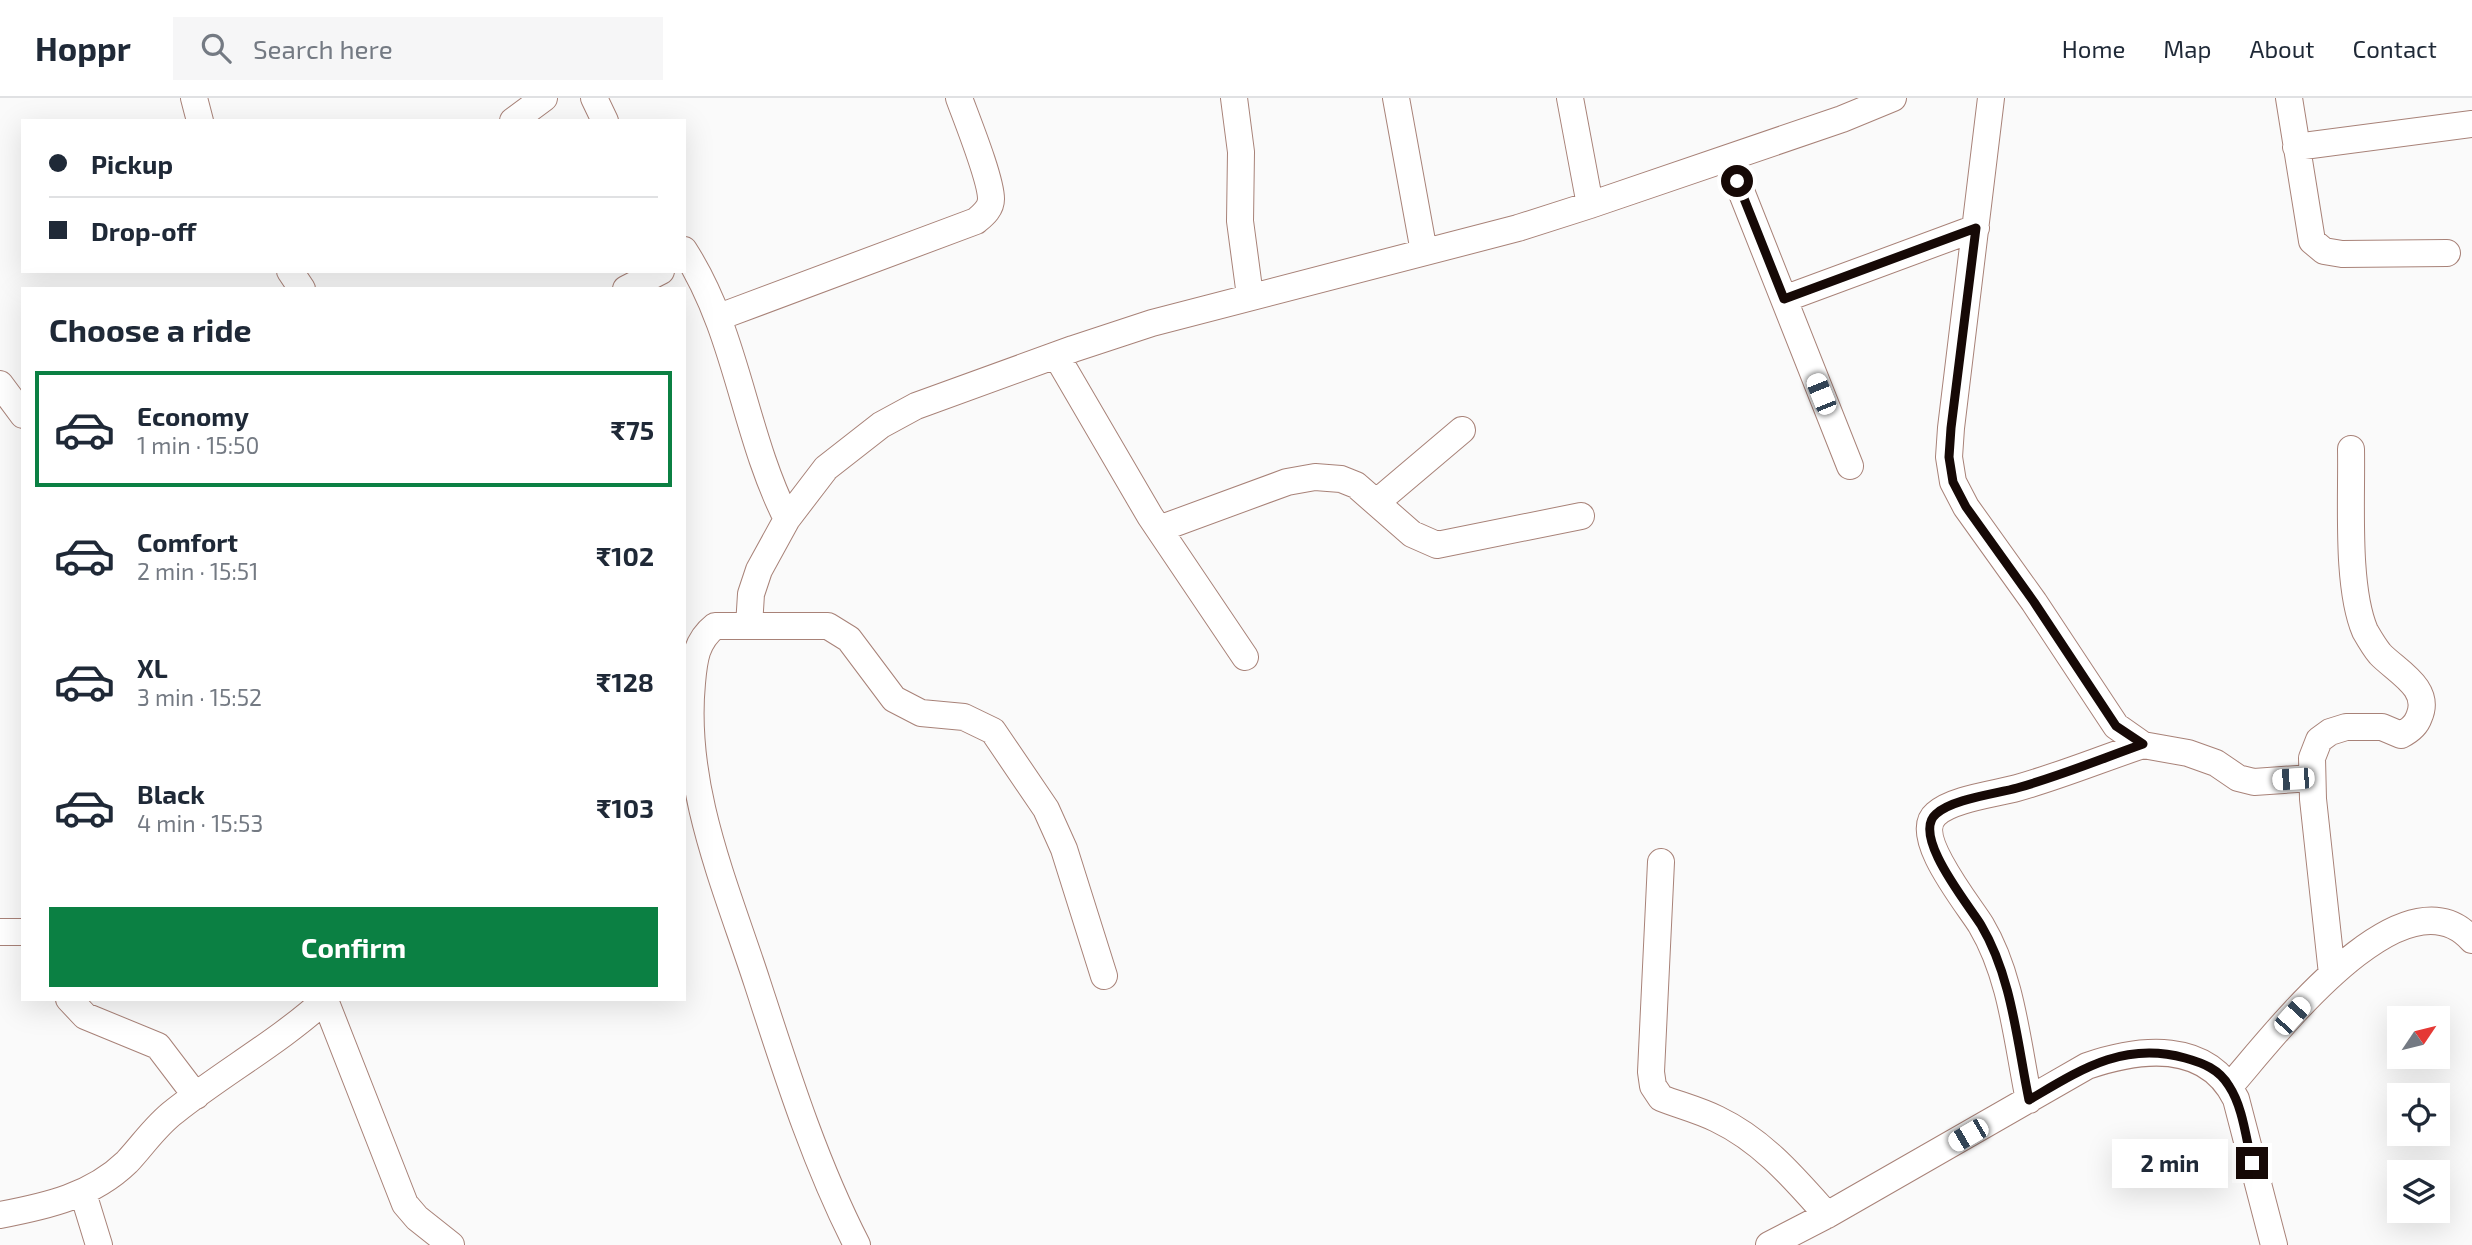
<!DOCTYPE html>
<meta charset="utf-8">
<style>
body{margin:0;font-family:"Exo 2",sans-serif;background:#f6f6f7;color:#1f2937;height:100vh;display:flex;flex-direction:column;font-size:26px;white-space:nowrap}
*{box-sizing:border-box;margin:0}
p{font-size:23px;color:#747a83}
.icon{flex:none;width:38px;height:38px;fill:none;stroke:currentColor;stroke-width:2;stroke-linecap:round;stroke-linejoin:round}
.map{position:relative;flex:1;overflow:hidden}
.panel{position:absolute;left:21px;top:189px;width:665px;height:714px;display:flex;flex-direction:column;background:#fff;border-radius:0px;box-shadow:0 7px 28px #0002}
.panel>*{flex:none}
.hud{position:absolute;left:21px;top:21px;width:665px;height:154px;border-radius:0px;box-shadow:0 7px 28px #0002;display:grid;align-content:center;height:154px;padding:0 28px;background:#fff}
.needle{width:46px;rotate:55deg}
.tools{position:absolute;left:2387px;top:908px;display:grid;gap:14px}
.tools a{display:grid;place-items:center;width:63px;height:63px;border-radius:0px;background:#fff;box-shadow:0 7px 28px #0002;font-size:35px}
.end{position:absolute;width:32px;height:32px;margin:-16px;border:9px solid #160906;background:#fff;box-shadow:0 0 0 4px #fff}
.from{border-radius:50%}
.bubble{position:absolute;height:49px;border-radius:0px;background:#fff;box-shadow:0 7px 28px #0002;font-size:23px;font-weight:700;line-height:49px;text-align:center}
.car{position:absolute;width:21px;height:42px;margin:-21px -10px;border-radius:9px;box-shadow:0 0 5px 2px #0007;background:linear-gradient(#fff 24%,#345 0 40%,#fff 0 76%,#345 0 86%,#fff 0)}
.hud b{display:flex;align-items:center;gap:24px;height:66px;font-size:26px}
.hud b+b{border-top:2px solid #e0e1e3}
.hud i{width:18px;height:18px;background:#1f2937}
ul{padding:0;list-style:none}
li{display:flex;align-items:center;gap:21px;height:116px;margin:0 14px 10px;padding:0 14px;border:4px solid transparent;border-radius:0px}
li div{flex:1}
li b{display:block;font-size:26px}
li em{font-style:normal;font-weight:700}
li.on{border-color:#0b8043}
li>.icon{width:63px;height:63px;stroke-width:1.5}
h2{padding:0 28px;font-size:32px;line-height:84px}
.button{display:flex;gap:14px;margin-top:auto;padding:14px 28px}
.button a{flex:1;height:80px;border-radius:0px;background:#0b8043;color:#fff;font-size:28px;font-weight:700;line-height:80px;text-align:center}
header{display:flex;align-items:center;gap:42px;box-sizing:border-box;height:98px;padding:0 35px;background:#fff;border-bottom:2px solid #e0e1e3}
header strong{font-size:33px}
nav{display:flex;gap:38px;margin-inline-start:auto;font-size:24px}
.search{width:490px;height:63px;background:#f6f6f7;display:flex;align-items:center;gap:18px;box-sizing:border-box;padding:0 24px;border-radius:0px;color:#747a83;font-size:26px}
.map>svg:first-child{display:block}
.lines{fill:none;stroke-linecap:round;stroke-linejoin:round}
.minor-casing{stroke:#a88278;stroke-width:28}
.minor{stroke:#fff;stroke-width:26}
.route{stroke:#160906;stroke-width:9}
</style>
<header>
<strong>Hoppr</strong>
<div class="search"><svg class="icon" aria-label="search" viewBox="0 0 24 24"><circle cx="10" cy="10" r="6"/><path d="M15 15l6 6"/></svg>Search here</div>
<nav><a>Home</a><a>Map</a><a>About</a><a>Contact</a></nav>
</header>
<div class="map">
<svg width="2472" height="1147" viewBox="0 0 2472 1147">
<rect width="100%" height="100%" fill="#fafafa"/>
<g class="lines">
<defs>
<path id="minor" d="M194,0l6,23
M594,0l11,23
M1234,0l7,54 -1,69 10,75
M1396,0l28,154
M1570,0l20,107
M1991,0l-40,330 -2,29 4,25 13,25 68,95 82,124 27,19 45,8 28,10 22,15 16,4 58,-4
M2289,0l23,143 12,10 18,3 105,-1
M513,23l31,-23
M2296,49l176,-23
M1728,60l122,308
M684,152c54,84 59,182 103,269
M290,173l12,18
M626,191l35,-18
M1784,201l192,-71
M719,219l257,-96c7,-6 15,-12 15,-22 0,-20 -24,-79 -32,-101
M1056,257l94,161 95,141
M0,286l23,31
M1377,404l85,-72
M1159,431l128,-47 28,-5 26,2 15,6 56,49 25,11 144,-29
M749,528l2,-32 8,-24 28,-51 39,-51 55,-43 35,-19 157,-57 79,-26 366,-95 72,-23 252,-86 51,-21
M1661,764l-10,210 2,14 8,12c18,7 38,12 56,21 46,22 77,59 110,96
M0,834h23
M2332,876l-19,-175 -1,-41 7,-18 11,-8 16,-5h36l19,8c8,-4 15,-9 18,-18 13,-29 -23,-46 -39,-63 -5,-6 -11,-16 -15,-23 -19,-45 -13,-131 -14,-182
M69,901l16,17 73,30 38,50
M325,902l80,204 12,14 34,27
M2230,988c40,-45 174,-224 242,-146
M2029,1002c-12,-58 -17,-123 -48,-175 -13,-21 -70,-90 -45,-111 16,-15 59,-20 81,-26 43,-12 84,-29 126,-43
M83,1095l16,52
M0,1117c47,-9 92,-19 127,-53 16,-17 29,-37 48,-51 49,-39 104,-69 151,-112
M857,1147c-43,-84 -71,-174 -100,-263 -32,-98 -75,-195 -65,-299 2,-23 4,-42 23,-57h113l21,13 45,60 27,14 43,4 29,14 53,78 18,40 40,127
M1769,1147l58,-30 260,-149c53,-18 120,-26 149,33l38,146"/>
</defs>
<use href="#minor" class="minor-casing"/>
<use href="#minor" class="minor"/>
</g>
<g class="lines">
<path class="route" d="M1737,83l47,118 192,-71 -25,200 -2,29 4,25 13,25 68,95 82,124 27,18c-42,15 -83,32 -126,44 -22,6 -65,11 -81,26 -25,21 32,90 45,111 31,52 36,117 48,175 51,-30 94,-59 156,-42 18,5 34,11 44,28 14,21 17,53 23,77"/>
</g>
</svg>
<div class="tools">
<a><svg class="needle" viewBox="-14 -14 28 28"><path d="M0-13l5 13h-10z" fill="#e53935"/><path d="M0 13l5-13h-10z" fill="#747a83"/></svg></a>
<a><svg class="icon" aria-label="locate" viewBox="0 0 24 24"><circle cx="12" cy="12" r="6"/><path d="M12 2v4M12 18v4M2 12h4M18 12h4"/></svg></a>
<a><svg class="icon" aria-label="layers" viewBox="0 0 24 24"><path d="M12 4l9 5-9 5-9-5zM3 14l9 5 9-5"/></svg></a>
</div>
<i class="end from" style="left:1737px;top:83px"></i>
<i class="end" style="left:2252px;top:1065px"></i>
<div class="bubble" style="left:2112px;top:1041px;width:116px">2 min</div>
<i class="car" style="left:1821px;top:296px;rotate:338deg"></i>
<i class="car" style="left:2293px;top:681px;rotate:266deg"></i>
<i class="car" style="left:2292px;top:918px;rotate:42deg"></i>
<i class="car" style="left:1968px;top:1037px;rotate:240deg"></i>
<div class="hud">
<b><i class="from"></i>Pickup</b>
<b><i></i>Drop-off</b>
</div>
<section class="panel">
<h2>Choose a ride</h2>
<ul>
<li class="on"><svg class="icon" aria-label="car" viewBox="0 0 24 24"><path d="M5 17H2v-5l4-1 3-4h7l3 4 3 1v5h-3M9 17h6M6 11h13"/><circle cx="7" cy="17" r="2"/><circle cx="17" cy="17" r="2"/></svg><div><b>Economy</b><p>1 min · 15:50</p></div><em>₹75</em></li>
<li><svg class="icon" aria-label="car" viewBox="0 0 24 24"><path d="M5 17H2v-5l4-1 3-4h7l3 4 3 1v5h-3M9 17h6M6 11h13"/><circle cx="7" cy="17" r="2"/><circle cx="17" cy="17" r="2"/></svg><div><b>Comfort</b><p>2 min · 15:51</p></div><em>₹102</em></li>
<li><svg class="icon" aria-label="car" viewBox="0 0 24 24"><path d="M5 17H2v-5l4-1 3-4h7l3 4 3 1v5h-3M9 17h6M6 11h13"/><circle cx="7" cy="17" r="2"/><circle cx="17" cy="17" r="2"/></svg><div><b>XL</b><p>3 min · 15:52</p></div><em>₹128</em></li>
<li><svg class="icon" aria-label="car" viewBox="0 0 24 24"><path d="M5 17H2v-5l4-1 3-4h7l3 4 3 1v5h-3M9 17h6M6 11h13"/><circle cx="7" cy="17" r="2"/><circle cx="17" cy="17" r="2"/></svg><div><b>Black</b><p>4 min · 15:53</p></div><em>₹103</em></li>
</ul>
<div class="button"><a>Confirm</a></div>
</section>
</div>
